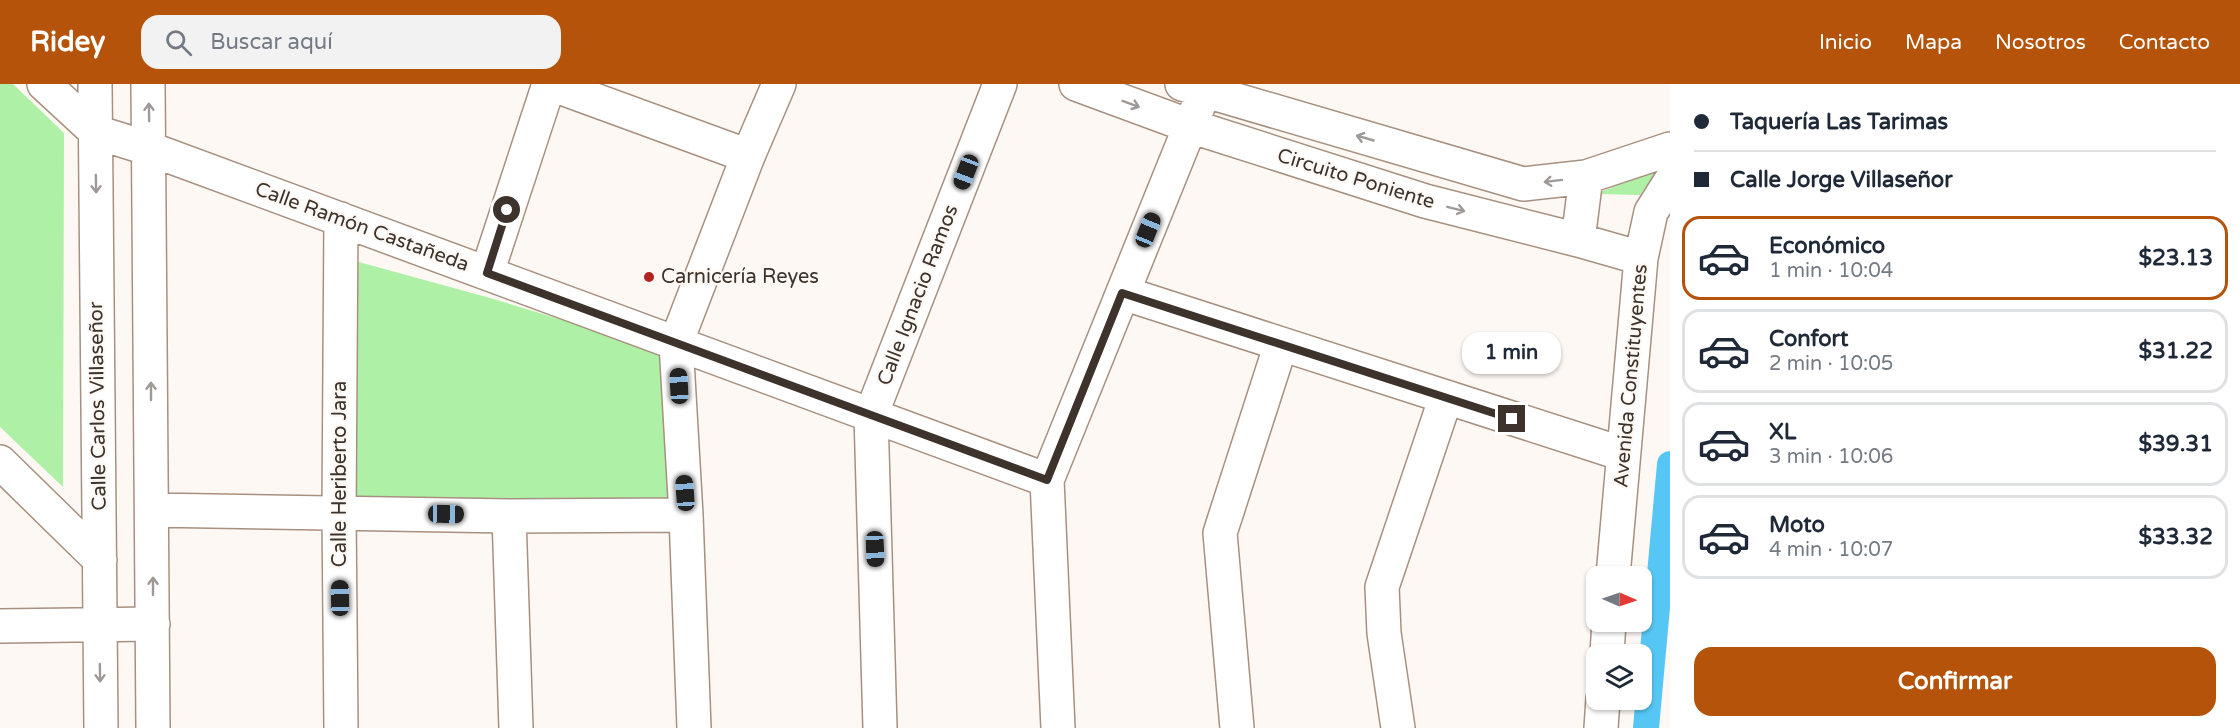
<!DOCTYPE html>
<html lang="es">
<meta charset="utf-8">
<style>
body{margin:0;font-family:"Varela Round",sans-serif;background:#f2f2f3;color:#1f2937;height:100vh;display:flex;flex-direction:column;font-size:22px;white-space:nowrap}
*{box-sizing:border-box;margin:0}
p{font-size:20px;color:#747a83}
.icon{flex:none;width:33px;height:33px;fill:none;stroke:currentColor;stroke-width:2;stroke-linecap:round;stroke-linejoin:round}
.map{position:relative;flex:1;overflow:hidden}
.panel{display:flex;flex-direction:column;background:#fff;width:570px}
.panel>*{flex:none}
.guide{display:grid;align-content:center;height:132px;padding:0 24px;background:#fff}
.needle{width:39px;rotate:92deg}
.tools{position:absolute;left:1586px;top:482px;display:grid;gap:12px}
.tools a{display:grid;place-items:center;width:66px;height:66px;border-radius:12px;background:#fff;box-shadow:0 2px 4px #0004;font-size:30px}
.end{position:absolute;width:27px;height:27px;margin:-14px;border:8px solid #3d332c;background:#fff;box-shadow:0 0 0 3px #fff}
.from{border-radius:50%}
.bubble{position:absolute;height:42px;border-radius:18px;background:#fff;box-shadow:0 2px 4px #0004;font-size:20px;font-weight:700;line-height:42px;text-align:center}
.car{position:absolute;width:18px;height:36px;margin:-18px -9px;border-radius:8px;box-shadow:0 0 4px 2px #0007;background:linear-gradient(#222 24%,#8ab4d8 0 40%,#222 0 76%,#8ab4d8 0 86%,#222 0)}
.guide b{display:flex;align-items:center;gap:21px;height:57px;font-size:22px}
.guide b+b{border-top:2px solid #e0e1e3}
.guide i{width:15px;height:15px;background:#1f2937}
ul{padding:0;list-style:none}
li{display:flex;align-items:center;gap:18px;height:84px;margin:0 12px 9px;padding:0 12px;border:3px solid #e0e1e3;border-radius:18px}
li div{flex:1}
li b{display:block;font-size:22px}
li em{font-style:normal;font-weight:700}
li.on{border-color:#b45309}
li>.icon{width:54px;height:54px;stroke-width:1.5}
.action{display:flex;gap:12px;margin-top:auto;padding:12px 24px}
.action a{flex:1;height:69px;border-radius:18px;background:#b45309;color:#fff;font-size:24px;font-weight:700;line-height:69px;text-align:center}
header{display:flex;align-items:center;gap:36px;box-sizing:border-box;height:84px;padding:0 30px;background:#b45309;color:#fff}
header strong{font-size:28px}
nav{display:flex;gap:33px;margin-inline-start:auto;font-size:21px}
.search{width:420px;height:54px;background:#f2f2f3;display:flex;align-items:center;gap:15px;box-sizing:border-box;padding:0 21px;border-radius:18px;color:#747a83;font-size:22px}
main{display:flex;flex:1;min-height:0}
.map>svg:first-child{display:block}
.green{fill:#aef0a6}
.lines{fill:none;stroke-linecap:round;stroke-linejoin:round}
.canal{stroke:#56c7f5;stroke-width:26}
.minor-casing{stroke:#a89080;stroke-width:36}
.minor{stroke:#fff;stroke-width:33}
.oneway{stroke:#9e9996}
.route{stroke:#3d332c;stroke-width:8}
.poi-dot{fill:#b2231f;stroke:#fdf8f4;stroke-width:2}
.labels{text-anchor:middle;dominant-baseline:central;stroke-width:4.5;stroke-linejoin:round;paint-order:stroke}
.street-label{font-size:20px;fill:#3d332c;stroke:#fdf8f4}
.poi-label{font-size:20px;fill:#3d332c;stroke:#fdf8f4;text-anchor:start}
</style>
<header>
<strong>Ridey</strong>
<div class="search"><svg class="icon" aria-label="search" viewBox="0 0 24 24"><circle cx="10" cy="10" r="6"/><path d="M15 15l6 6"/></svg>Buscar aquí</div>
<nav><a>Inicio</a><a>Mapa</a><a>Nosotros</a><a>Contacto</a></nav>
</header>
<main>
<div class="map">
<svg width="1670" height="644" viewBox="0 0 1670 644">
<rect width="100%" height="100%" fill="#fdf8f4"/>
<path class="green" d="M0,0h13l51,49 -1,354 -63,-60z
M1658,86l-18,25 -45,-1z
M348,175l142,39 188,57 -8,156 -319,-2z"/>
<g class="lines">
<path class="canal" d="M1646,644l24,-264"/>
<defs>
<path id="minor" d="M44,0l52,48 54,17 897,331
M95,0l6,644
M148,0l5,644
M551,0l197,72
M1076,0l114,42 235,75 153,39 63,18
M1182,0l341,100 63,-7 84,-28
M341,135l-2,293 2,216
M1578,156l8,-63
M487,189l62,-189
M1123,209l500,161
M0,378l100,98
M152,426l357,6 177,-1
M509,432l7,212
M1613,492l28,-318 10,-46 19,-30
M0,542l153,-2
M1607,570l2,-33
M694,644l-8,-213 -10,-172 72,-187 31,-72
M880,644l-9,-313 129,-331
M1058,644l-11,-248 157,-388
M1237,644l-17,-195 61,-189
M1398,644l-14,-95 -2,-46 64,-190
M1601,644l2,-29"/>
</defs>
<use href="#minor" class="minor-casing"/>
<use href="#minor" class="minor"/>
</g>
<defs><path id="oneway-shaft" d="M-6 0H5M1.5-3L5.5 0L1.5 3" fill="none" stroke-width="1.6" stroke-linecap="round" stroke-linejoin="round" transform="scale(1.5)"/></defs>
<g class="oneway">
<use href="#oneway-shaft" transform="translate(1131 20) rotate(20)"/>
<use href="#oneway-shaft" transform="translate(149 28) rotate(-91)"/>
<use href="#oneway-shaft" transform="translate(1365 54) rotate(-164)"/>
<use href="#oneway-shaft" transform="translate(1553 97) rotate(173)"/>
<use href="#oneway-shaft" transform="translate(96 100) rotate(89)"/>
<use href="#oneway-shaft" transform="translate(1456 125) rotate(14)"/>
<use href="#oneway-shaft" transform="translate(151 307) rotate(-90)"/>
<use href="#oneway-shaft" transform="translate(153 502) rotate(-90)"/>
<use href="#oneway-shaft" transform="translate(100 589) rotate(89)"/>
</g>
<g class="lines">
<path class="route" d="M507,126l-20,63 560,207 75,-187 390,126"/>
</g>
<circle class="poi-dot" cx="649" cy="193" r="6"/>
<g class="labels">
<g class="street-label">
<text transform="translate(1356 95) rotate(17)">Circuito Poniente</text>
<text transform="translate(362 143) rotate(20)">Calle Ramón Castañeda</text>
<text transform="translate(918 211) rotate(-69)">Calle Ignacio Ramos</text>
<text transform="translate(1631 292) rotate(-85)">Avenida Constituyentes</text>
<text transform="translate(98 322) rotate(-91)">Calle Carlos Villaseñor</text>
<text transform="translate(340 390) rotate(-90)">Calle Heriberto Jara</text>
</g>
<g class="poi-label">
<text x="661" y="193">Carnicería Reyes</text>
</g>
</g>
</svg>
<div class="tools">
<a><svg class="needle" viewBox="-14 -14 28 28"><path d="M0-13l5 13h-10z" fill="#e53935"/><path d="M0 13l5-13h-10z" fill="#747a83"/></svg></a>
<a><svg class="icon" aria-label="layers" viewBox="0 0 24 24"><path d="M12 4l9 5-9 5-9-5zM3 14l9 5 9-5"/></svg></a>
</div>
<i class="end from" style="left:507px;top:126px"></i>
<i class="end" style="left:1512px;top:335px"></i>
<div class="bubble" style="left:1462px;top:248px;width:99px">1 min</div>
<i class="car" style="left:966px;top:88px;rotate:201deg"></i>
<i class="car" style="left:1148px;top:146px;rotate:22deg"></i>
<i class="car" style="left:679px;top:302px;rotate:357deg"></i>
<i class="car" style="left:685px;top:409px;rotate:356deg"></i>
<i class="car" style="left:446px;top:430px;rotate:91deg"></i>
<i class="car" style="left:875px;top:465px;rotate:178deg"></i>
<i class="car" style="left:340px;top:514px;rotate:359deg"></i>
</div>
<section class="panel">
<div class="guide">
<b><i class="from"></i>Taquería Las Tarimas</b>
<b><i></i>Calle Jorge Villaseñor</b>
</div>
<ul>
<li class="on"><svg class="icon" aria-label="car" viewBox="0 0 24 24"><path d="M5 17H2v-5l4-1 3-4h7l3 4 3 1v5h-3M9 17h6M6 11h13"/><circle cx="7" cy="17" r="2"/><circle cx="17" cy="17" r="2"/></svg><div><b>Económico</b><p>1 min · 10:04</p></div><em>$23.13</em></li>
<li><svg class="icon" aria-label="car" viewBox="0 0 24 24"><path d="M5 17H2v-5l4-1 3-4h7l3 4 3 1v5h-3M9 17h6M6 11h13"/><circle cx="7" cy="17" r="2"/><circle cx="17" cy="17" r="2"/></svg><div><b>Confort</b><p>2 min · 10:05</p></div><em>$31.22</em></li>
<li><svg class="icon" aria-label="car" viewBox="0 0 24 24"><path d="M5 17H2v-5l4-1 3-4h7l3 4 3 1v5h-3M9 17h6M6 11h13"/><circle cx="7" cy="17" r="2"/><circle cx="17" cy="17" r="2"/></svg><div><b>XL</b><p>3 min · 10:06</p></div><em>$39.31</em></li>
<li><svg class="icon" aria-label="car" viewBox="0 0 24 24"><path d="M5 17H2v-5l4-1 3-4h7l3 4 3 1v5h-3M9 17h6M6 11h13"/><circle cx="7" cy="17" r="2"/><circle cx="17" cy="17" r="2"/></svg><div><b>Moto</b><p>4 min · 10:07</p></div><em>$33.32</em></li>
</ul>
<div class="action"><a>Confirmar</a></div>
</section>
</main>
